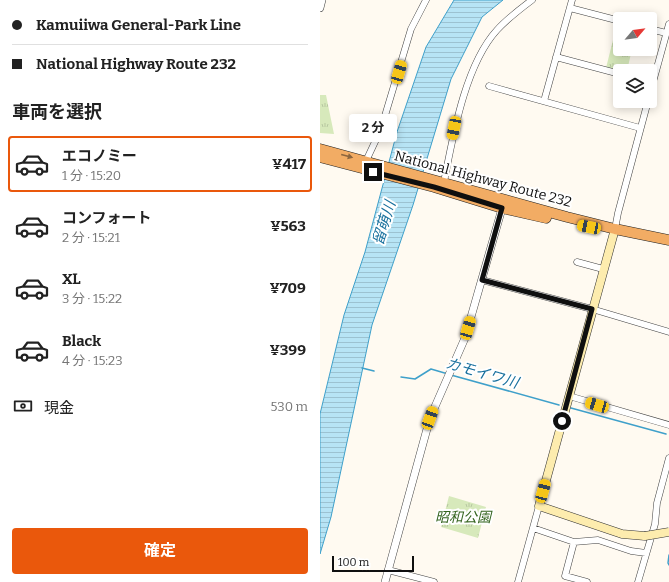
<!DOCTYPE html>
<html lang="ja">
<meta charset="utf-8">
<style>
body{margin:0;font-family:Bitter,"Noto Sans JP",serif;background:#f6f6f6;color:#222;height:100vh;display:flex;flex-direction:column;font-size:15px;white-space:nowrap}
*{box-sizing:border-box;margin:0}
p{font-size:13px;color:#767676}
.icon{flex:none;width:22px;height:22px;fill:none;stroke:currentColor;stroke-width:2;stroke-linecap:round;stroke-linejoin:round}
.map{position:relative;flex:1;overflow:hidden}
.sheet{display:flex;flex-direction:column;background:#fff;width:320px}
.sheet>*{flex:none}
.guide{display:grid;align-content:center;height:88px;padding:0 12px;background:#fff}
.needle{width:26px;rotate:61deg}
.buttons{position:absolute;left:293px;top:12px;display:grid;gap:8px}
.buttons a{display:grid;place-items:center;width:44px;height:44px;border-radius:4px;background:#fff;box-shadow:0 2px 10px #0003;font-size:20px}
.scale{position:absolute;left:12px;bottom:10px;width:82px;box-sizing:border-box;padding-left:4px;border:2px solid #0f0f0f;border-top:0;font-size:11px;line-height:14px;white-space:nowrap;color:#0f0f0f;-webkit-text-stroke:3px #fff;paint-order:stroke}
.end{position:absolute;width:18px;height:18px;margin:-9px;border:5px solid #0f0f0f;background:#fff;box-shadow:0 0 0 2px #fff}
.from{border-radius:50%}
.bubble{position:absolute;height:28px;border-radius:4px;background:#fff;box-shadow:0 2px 10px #0003;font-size:13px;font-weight:700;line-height:28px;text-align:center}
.car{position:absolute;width:12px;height:24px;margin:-12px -6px;border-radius:5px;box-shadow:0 0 3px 1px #0007;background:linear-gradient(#f5c518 24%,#345 0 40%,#f5c518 0 76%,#345 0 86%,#f5c518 0)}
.guide b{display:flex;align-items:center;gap:14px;height:38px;font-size:15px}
.guide b+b{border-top:1px solid #e0e0e0}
.guide i{width:10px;height:10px;background:#222}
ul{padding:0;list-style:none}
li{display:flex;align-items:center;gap:12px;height:56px;margin:0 8px 6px;padding:0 4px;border:2px solid transparent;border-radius:4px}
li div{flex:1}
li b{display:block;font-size:15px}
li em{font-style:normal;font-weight:700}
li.on{border-color:#ea580c}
li>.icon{width:36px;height:36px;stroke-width:1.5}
h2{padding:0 12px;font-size:18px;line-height:48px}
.pay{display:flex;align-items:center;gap:10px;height:44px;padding:0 12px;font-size:15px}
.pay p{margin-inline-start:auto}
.primary-button{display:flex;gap:8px;margin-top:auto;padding:8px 12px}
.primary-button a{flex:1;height:46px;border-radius:4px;background:#ea580c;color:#fff;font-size:16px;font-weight:700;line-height:46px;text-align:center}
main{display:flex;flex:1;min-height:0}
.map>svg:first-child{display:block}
.grass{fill:url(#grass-tufts)}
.water{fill:url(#water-rules);stroke:#3fa0ca}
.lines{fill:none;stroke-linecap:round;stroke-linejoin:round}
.stream{stroke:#3fa0ca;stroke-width:1.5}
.minor-casing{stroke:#424242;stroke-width:7}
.tertiary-casing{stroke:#424242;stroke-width:8}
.secondary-casing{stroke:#313131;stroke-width:9}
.trunk-casing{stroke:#202020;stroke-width:11}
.minor{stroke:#fff;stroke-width:6}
.tertiary{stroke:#fff;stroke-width:7}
.secondary{stroke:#fdecae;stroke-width:8}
.trunk{stroke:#f2ac64;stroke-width:10}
.secondary-bridge-casing{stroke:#313131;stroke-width:9;stroke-linecap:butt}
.secondary-bridge{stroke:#fdecae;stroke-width:8}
.oneway{fill:#8c653e}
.route{stroke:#0f0f0f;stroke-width:5}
.labels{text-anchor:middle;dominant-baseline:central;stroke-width:4;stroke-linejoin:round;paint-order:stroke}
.street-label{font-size:14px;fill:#0f0f0f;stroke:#fff}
.park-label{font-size:14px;font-style:italic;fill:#356520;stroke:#fff}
.water-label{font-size:15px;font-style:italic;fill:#1a719e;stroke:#fff}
</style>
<main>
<section class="sheet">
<div class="guide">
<b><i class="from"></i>Kamuiiwa General-Park Line</b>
<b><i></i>National Highway Route 232</b>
</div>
<h2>車両を選択</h2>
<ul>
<li class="on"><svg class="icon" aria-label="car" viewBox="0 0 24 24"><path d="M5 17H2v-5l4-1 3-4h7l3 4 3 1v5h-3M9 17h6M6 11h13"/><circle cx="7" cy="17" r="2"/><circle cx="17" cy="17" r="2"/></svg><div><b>エコノミー</b><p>1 分 · 15:20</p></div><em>¥417</em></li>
<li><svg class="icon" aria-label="car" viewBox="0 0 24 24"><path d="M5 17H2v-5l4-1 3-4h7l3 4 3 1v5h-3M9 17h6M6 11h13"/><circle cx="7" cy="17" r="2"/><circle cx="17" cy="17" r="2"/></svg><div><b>コンフォート</b><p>2 分 · 15:21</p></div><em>¥563</em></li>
<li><svg class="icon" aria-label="car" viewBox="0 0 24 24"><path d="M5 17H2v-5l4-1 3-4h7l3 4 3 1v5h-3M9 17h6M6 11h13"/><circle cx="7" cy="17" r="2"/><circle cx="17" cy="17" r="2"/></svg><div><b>XL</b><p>3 分 · 15:22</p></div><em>¥709</em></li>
<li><svg class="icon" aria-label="car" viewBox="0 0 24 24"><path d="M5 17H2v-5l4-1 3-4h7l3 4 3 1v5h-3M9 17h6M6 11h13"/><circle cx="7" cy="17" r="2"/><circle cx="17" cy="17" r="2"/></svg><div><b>Black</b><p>4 分 · 15:23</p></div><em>¥399</em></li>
</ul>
<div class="pay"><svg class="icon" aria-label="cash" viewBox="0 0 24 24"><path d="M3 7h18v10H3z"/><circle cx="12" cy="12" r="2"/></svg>現金<p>530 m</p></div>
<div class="primary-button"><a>確定</a></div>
</section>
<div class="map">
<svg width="349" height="582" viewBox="0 0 349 582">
<defs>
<pattern id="grass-tufts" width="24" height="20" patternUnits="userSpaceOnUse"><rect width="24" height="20" fill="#d7e9bb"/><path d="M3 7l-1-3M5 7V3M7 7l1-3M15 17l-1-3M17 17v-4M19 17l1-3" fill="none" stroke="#b7c7a0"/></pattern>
<pattern id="water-rules" width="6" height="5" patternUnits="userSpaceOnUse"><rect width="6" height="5" fill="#b7e4f5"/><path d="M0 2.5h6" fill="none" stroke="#9cc2d1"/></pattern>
</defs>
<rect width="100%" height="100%" fill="#fffaf1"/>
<path class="grass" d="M296,28l4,1v20h12l-5,22 -21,-3z
M0,95h6l8,39 -14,-1z
M129,496l37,11 -8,31 -37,-11z"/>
<path class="water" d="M134,0h49l-21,17 -31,62 -38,126 -41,120 -41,192 -11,37v-140l24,-99 21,-63 32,-120 29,-85z"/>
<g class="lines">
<path class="stream" d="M42,368l12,3
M131,375l108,30
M81,377l14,2 16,-10 17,5
M251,408l95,26
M349,555l-1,8 1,2"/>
<defs>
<path id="minor" d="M250,8l50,13
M330,29l16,4
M236,57l64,17
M169,86l151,42
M330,93l19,-69
M224,101l28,-101
M46,161l15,-32 30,-100 15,-29
M124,182c9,-46 21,-117 53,-152 10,-11 23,-21 35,-30
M295,229l3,-16 30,-112
M257,262l26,7
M162,280l110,29 77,23
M249,396l100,29
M213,528l41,14 24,-2 33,11 15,2
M254,542l-9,34 22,6
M68,570l46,12
M198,582l21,-76
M318,582l17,-58 2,-21 12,-45"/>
<path id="tertiary" d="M0,8l2,-8
M65,582l45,-164 35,-80 38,-133"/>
<path id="secondary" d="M295,229l-76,277 83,28 23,2"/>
<path id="trunk" d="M0,149l247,68 48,12 54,11
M0,157l114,30 68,21 44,10"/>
</defs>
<use href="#minor" class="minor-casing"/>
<use href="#tertiary" class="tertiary-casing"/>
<use href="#secondary" class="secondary-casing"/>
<use href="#trunk" class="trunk-casing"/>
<use href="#minor" class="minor"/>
<use href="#tertiary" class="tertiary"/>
<use href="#secondary" class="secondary"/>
<use href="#trunk" class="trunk"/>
<defs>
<path id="secondary-bridge" d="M325,536l24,-4"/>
</defs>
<use href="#secondary-bridge" class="secondary-bridge-casing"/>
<use href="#secondary-bridge" class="secondary-bridge"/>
</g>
<defs><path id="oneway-solid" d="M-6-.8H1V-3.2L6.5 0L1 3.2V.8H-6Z"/></defs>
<use class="oneway" href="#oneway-solid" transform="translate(27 156) rotate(15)"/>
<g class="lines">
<path class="route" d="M53,172l61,15 68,21 -20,72 110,29 -30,112"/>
</g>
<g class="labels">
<g class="street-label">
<text transform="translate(163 179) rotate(15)">National Highway Route 232</text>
</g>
<g class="park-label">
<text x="143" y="517">昭和公園</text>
</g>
<g class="water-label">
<text transform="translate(64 223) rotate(-73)">留萌川</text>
<text transform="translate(162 373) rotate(16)">カモイワ川</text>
</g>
</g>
</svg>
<div class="buttons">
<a><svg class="needle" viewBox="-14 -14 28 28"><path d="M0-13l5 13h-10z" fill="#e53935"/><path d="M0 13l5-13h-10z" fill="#767676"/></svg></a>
<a><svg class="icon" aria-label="layers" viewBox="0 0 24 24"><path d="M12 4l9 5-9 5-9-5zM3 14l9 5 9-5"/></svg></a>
</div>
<div class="scale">100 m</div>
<i class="end from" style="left:242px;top:421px"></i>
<i class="end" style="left:53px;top:172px"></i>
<div class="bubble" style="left:29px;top:114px;width:48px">2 分</div>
<i class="car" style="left:79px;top:72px;rotate:16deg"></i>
<i class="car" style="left:134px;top:128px;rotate:191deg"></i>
<i class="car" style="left:269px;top:227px;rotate:281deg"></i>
<i class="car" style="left:148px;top:328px;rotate:16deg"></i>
<i class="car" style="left:277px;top:405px;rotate:286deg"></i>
<i class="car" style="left:110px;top:418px;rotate:20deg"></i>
<i class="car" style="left:223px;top:491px;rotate:15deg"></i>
</div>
</main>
